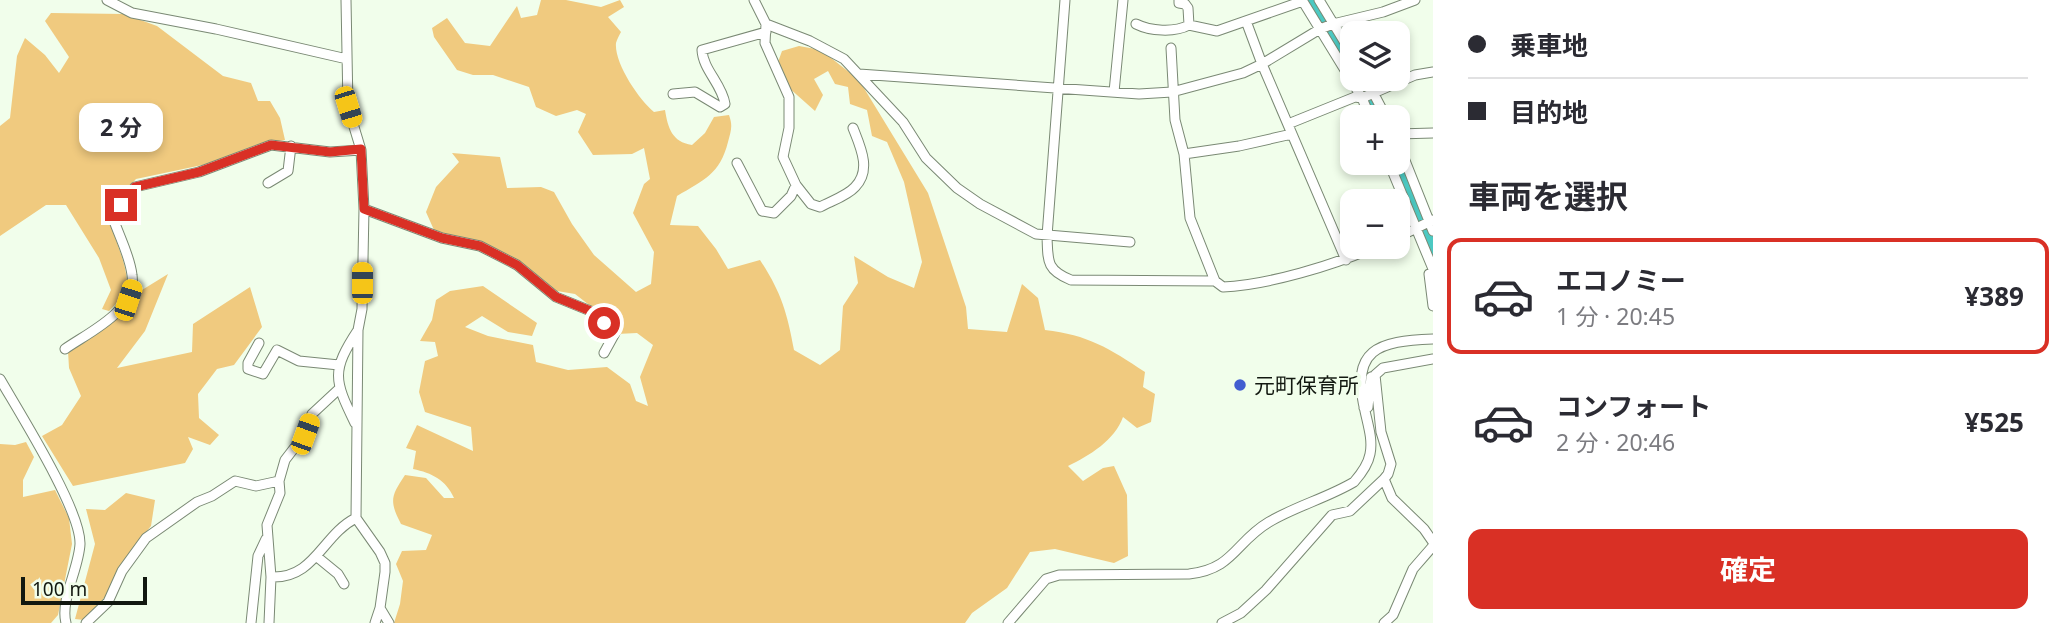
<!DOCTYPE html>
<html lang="ja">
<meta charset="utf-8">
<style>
body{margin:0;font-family:"Noto Sans","Noto Sans JP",sans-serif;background:#f7f7f7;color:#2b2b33;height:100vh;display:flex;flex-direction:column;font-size:26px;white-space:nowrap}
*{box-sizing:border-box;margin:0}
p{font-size:23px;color:#7c7c81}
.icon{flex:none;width:38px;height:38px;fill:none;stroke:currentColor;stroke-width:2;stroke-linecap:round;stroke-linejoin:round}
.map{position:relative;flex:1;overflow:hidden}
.sheet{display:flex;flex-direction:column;background:#fff;width:630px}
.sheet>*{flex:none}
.guide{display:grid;align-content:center;height:154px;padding:0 35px;background:#fff}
.fabs{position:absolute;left:1340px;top:21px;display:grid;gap:14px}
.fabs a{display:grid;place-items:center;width:70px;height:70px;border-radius:14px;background:#fff;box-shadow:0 4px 10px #0003;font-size:35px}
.scale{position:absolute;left:21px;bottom:18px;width:126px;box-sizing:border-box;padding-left:7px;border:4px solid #121810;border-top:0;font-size:19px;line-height:24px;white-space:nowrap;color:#121810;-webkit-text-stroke:5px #f1feeb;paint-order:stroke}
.end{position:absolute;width:32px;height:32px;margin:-16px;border:9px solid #d93025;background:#fff;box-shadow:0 0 0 4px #fff}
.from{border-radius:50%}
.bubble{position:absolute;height:49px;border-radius:14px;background:#fff;box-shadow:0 4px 10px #0003;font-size:23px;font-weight:700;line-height:49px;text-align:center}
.car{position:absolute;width:21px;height:42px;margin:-21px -10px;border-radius:9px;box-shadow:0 0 5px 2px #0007;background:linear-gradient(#f5c518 24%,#345 0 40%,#f5c518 0 76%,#345 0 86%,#f5c518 0)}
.guide b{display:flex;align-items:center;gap:24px;height:66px;font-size:26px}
.guide b+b{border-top:2px solid #e1e1e2}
.guide i{width:18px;height:18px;background:#2b2b33}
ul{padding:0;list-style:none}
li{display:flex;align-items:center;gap:21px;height:116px;margin:0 14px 10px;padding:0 21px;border:4px solid transparent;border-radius:14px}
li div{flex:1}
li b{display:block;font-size:26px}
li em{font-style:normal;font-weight:700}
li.active{border-color:#d93025}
li>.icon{width:63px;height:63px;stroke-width:1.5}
h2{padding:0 35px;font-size:32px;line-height:84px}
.action{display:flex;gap:14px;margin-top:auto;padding:14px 35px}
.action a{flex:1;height:80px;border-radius:14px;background:#d93025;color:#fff;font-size:28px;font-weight:700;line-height:80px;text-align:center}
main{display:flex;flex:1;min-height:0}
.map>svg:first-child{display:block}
.green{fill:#f0ca7f}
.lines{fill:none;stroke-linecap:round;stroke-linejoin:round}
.river{stroke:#4cc9c2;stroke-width:16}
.minor-casing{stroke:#7a8974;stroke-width:11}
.minor{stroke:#fff;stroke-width:9}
.route{stroke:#d93025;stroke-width:9}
.poi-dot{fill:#425dd0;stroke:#f1feeb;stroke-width:2.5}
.labels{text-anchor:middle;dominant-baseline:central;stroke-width:7;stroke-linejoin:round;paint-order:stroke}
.poi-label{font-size:21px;fill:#121810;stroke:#f1feeb;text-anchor:start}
</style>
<main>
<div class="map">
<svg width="1433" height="623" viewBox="0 0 1433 623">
<rect width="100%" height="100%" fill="#f1feeb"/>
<path class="green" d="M541,0h25l35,7 19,-7 4,7 -16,10 13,15c-2,4 -4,7 -5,11 -2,20 23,57 38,69l11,-2c3,18 7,32 27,35l13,-12 9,-16 15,-2c4,11 2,16 -1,27 -8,32 -24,38 -51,54l-7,29 28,1 18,23 12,20 32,-9c21,32 27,52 34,90l26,15 20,-15 3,-44 15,-23 -4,-27 34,21 26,11 8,-26 -18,-80 -17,-40 -15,-6 -5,-26 -17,-6 -2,-17 -13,-3 -7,-13 -14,8 9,16 -8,16 -27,-24 -10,-25 4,-11 17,-5 22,4 38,30 69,113 38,114 2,22 39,3 15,-48 16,14 7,32c43,5 64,18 100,42l-2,15 12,7 -4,28 -14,6 -14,-11c-8,23 -34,39 -55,49l15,15 20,-13 11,-2 13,29 1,61 -14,7 -59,-14 -25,3 -23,36 -35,25 -7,10h-571l6,-19 3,-23 -7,-17 6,-13 24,-1 6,-15 -31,-11c-12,-23 -10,-28 4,-49l21,3 18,20h10c-8,-18 -22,-25 -41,-29l3,-18 -10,-3 11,-23 56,26 -2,-24 -46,-15 -6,-20 6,-31 13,-5 -3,-14 -15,-1 12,-21 4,-20 14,-9 33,-5 54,37 -5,13 -24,-4 -26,-16 -17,11 23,9 45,9 3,17 32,8 39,-3 23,17 6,17 12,5 -8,-29 13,-32 -16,-12 -20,1 -20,-23 -22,-17 -24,-4 -67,-47 -26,-3 -24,-10 -8,-18 10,-25 23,-25 -7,-9 48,4 7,31 34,-1 13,5 18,32 22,31 42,37 15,-8 3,-32 -21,-39 11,-29 6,-5 -6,-31 -12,6 -39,1 -15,-23 8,-18 -9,-4 -21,6 -20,-9 -7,-20 -36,-12h-20l-16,-5 -23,-33 -2,-9 15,-10 18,25 25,3 27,-40 4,12 16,-3z
M51,13l73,1 33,12 66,50 28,7 7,18h12l10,17 5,22 -25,4 -53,20 -71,15 -27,30c2,31 20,50 18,83l-18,19 -7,-2 9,-19 -12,-32 -33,-53h-20l-46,31v-110l10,-8 7,-62 8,-18 20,17 14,18 10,-16 -24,-36z
M168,274l-23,57 -28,37 75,-16 1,-28 57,-37 12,40 -28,38 -17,4 -19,25 1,24 20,17 -9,10 -22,-8 5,12 -8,14 -112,23 -31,-50 20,-11 19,-29 -12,-28 -1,-17 57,-40 17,-21z
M26,442l8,15 -11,23v17l32,-7 14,28 3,26 -14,71 -7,8h-51v-179l15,1z
M126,493l29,7 -4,26 -13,16 -33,55 -21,23 -9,-1 20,-75 -9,-35 19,1z"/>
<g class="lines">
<path class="river" d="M1308,0l45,74
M1358,83l18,34
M1396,163l37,87"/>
<defs>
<path id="minor" d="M107,0l25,13 84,16 131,30
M346,0l2,107 13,43 3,59 -2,100 -4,21 -2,188 24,34 5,11v9l-5,36 -5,15
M754,0l12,24 -1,19 24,54v31l-6,29 13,28 15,19 9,3c11,-6 27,-11 35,-20 17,-17 5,-41 -2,-59
M1065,0l-18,236c1,25 -1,34 24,44l144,1
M1179,0v3l6,1 3,4 1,17 28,6 86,-30
M1302,0l60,98 8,19
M1319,0l34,56
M1246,21l16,43 84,196
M766,24l44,17 34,18 59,63 23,36 31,30 23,16 56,30 94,8
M1136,24c14,7 38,9 53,1
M1171,48l4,72 9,34 6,64 25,63 8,6c45,-2 111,-22 152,-40
M859,74l280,20 33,-2 71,-19 19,-9 58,-35 13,-5 50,-12 32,-12
M1366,79l20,38
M1114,92l9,-92
M673,94l22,-2 25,15 5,-3c-3,-20 -22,-34 -23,-54l64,-18
M1288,124l67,-27 7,1 53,-23 18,-3
M1398,134l35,-1
M1398,143l35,88
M1184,154l55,-8 53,-12
M737,163l25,48 12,2 17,-17 5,-11
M1389,163l44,106
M268,183l20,-12 3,-25
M364,209l78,29 38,8 37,19 39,32 37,15 22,21 -11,20
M1398,237l35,-17
M1433,272l-4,2 4,32
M259,343l-11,20v6l15,5 14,-24 22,11 40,4
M65,349c24,-17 72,-38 67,-74 -2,-19 -13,-39 -19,-57l22,-31 64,-15 72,-27 59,7 31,-2
M0,379c19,33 81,131 80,165 -1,24 -20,56 -14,79
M1364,408l4,-1 3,-30 3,-1
M355,423c-21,-43 -24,-52 3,-93
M1384,479l8,19 32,31 9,13
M316,556l22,18 6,10
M271,577c44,2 51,-42 85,-59
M380,608l9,15
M86,623l22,-21 14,-31 24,-33 51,-36 15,-6 23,-15 21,5 23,-5
M251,623l7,-67 8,-17
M269,623l2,-46 -4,-52 13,-32 -1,-12 6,-21 20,-26 7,-20 28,-26
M1008,623l38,-44 13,-4 130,-1c45,-5 46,-32 80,-52 27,-16 58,-24 85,-40 7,-8 14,-17 16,-28 3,-14 -2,-29 -5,-43 -15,-62 13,-70 68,-72
M1222,623l19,-10 25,-23 66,-75 18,-4 34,-32 4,-5 3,-10 -10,-32 -6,-57 8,-7 50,-9
M1384,623l9,-8 20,-46 20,-23"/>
</defs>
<use href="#minor" class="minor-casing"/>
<use href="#minor" class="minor"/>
</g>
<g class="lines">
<path class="route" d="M121,205l14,-18 64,-15 72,-27 59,7 31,-3 3,60 78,29 38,8 37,19 39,32 37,15 11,11"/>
</g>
<circle class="poi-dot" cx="1240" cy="385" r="7"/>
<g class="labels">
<g class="poi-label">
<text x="1254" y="385">元町保育所</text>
</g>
</g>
</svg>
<div class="fabs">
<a><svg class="icon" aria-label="layers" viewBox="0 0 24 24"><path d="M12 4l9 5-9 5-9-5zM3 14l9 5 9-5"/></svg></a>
<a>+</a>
<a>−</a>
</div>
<div class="scale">100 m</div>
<i class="end from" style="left:604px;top:323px"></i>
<i class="end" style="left:121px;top:205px"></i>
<div class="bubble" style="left:79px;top:103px;width:84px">2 分</div>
<i class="car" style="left:348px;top:107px;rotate:163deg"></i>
<i class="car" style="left:362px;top:283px;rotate:0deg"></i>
<i class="car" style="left:128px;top:300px;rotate:18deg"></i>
<i class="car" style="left:305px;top:434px;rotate:20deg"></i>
</div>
<section class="sheet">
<div class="guide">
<b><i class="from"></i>乗車地</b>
<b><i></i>目的地</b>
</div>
<h2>車両を選択</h2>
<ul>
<li class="active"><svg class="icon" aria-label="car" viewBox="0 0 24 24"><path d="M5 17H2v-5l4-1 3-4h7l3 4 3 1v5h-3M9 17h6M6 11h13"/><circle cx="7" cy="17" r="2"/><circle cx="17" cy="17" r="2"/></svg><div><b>エコノミー</b><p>1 分 · 20:45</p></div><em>¥389</em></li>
<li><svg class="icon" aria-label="car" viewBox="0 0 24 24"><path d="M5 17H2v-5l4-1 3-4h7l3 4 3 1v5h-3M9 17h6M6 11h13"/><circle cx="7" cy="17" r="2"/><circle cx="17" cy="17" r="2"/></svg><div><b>コンフォート</b><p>2 分 · 20:46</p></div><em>¥525</em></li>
</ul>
<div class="action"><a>確定</a></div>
</section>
</main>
